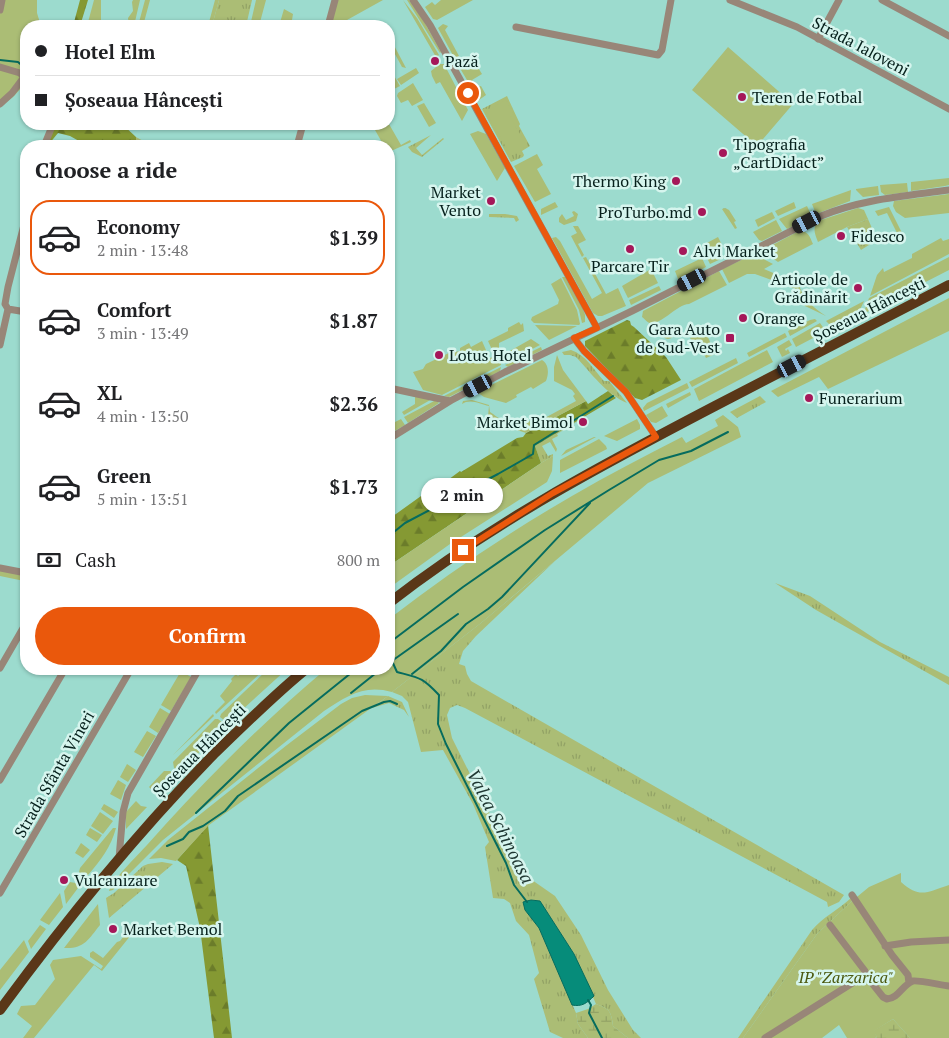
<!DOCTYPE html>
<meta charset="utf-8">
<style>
body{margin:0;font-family:"PT Serif",serif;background:#f6f6f6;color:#202124;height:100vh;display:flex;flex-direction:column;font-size:19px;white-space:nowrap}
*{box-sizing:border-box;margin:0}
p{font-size:16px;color:#757577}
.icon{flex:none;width:28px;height:28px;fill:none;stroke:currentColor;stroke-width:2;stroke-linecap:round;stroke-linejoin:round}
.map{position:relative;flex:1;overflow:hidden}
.drawer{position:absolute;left:20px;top:140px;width:375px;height:535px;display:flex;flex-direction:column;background:#fff;border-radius:20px;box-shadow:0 1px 4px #0004}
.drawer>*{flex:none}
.top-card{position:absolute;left:20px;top:20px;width:375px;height:110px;border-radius:20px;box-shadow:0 1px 4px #0004;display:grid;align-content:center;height:110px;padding:0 15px;background:#fff}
.end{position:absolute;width:22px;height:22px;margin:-11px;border:6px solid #ea580c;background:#fff;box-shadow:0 0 0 2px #fff}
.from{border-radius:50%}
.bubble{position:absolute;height:35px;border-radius:18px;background:#fff;box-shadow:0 1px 4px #0004;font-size:16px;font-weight:600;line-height:35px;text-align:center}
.car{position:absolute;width:15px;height:30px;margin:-15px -8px;border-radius:6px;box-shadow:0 0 4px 1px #0007;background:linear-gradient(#222 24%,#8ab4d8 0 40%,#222 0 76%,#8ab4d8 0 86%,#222 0)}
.top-card b{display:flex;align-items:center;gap:18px;height:48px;font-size:19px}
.top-card b+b{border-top:1px solid #e0e0e0}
.top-card i{width:12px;height:12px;background:#202124}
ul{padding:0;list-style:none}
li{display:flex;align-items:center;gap:15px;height:75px;margin:0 10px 8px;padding:0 5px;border:2px solid transparent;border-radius:20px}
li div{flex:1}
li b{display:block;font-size:19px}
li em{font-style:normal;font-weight:600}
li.current{border-color:#ea580c}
li>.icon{width:45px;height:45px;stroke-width:1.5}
h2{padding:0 15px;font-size:22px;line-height:60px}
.pay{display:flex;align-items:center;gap:12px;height:55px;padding:0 15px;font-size:19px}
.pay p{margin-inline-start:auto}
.button{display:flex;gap:10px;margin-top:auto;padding:10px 15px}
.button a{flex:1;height:58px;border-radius:30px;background:#ea580c;color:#fff;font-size:20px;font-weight:600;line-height:58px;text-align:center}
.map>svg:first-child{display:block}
.grass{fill:url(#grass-tufts)}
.forest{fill:url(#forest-firs)}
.wetland{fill:url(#wetland-marsh)}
.garden{fill:#abbd75}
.water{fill:#068c7a;stroke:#066c5e}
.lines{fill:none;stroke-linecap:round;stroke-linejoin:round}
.stream{stroke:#066c5e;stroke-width:2}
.minor{stroke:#988678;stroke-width:7}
.highway{stroke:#5a3718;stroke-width:10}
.route{stroke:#ea580c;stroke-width:6}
.poi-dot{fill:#a51759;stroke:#d6f5ee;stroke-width:2}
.labels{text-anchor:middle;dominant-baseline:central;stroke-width:5;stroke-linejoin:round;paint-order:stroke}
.street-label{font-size:16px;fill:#06201c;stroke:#d6f5ee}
.poi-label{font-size:16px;fill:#06201c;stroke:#d6f5ee;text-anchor:start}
.park-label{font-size:16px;font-style:italic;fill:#4a580e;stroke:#d6f5ee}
.water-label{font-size:18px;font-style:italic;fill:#1f3732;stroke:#d6f5ee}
</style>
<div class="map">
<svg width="949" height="1038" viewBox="0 0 949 1038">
<defs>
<pattern id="grass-tufts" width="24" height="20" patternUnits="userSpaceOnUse" patternTransform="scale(1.25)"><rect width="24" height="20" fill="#abbd75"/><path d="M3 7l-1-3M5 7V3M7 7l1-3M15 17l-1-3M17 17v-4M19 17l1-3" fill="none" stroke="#92a265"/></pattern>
<pattern id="forest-firs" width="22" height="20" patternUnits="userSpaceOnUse" patternTransform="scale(1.25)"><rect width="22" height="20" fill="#859933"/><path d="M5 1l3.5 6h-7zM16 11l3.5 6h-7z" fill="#6b7c2a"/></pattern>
<pattern id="wetland-marsh" width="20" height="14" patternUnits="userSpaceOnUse" patternTransform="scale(1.25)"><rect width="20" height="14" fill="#abbd75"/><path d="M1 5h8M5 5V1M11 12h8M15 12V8" fill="none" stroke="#92a265"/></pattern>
</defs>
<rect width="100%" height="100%" fill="#9cdbce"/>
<path class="grass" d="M219,0h33l-6,26h-34z
M507,96l13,28 -1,2 11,20 -8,5 2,4 -1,2 -12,5 -29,-53z
M431,135l-15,13 6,7 21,-17 1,1 -22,18 -10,-5 -4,-5z
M725,208l4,2 7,11 -2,1 3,6 -2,1 -13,-20z
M489,214h16l12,2 2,4 -3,2 -2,-4 -25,-1z
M868,219l9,21 -16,10 -14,-23z
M662 333a6 6 0 1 1 12 0a6 6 0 1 1-12 0Z
M571,350c15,5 23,20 33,31h5l18,22c-21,-9 -35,-29 -51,-46l-6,-2h-6l-2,-3z
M760,396l6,6 -29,16 -7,-6z
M585,417l-28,17 1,2 -6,3 5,10 -1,3 -6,-10 -8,4 6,10 5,-2v2l-12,7 -6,-17z
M594,437h2l-35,19 5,-6z
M555,561l-79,75 -13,15 -4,13 6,2 2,8 4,7 373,214 -5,7 -11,5 -1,-5 -362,-194 -8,-3 -7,3 -3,7 5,23 46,92 21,37 13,13 23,16 26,39 27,55 25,40 8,8h-13l-15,-12c-2,-15 -3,-17 -17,-22l-22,-50 -34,-53 -9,-1 -6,10 14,18 37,85 2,11 10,14h-25l-13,-6 -16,-53 5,-6 -10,-38 -13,-14 -6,-18 -6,-4 -11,-1 -8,-51 4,-5 -16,-38 -30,-54 -22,2 -13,-50 -6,-6 -10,-4 89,-69z
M775,583l35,13 70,46 69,35v8l-133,-75z
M388,696l14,6 7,15 -5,-7 -15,-7 -17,5z
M162,862l11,2 -64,54 -3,-20 8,-5 29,-27 5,-2z
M851,898l1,3 -35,33 -74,104h-5l74,-108c11,-13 26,-20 39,-32z"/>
<path class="forest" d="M80,0h8l-8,26h-7z
M55,124h67l14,13v9h-56l-1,-5 -9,-5 -12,-3 -9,11 -2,-1z
M627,320l3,1 1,4 3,2 32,30 15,23 -39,20 -7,-2 -50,-52v-5z
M608,391l8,7 -81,48 6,17 -152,103v-47l46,-33 2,2 23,-17 1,1 56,-34 6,-1 3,-4 60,-32 2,3z
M208,825l24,213h-18l-14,-110 -14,-62 -9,-6z"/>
<path class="wetland" d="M596,1004c14,5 15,7 17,22l15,12h-40l-10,-14 -2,-11 12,-4z
M893,1019l17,19h-35l2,-1 -4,-6z"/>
<path class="garden" d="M0,0h37v13l4,13h-15v42l-7,11 6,5 -12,13 -13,10z
M94,0h7v26h-14z
M133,0h7l-6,26h-5l-1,-8 5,-7 -1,-9z
M145,0h5l-7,26h-5z
M215,0h4l-7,26h-4z
M256,0h10l-7,26h-9z
M337,0h46l-36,20 3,6h-20z
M403,0l14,18 22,37 -3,2z
M407,0h2l13,18 19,34 -1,1z
M441,0h32l-36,20 -4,-1 -8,-12 7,-5 3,3z
M284,9l9,5 -2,12h-12z
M443,24l5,2 -3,4 14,26 -4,3 -17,-31z
M389,36l17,32 -4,-1 -13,-24z
M728,47l65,57 -36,42 -65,-56z
M463,63l4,7 10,-4 5,8 -10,6 4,7 5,-1 5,9 -7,5 -21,-35z
M440,64h4l24,46 -6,11 -22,-39 -4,2 -4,-8 -1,-5z
M389,67l11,19 -8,4 -3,-4z
M416,68l3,5 -18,12 -4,-6z
M413,83l10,17 -11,6 -4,-6 -7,3 -4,-7 1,-3z
M506,100l8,14 -4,3 17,29 -16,10 -25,-44z
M424,103l12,20 -7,4 -12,-21z
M387,124h2l12,21 9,-5 1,2 -22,10v-6h-5l-9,-16z
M478,131l8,3 19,34 -8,13 -27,-47z
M136,137l11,6 22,3h-23v-2h-2l-1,2h-7z
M537,154l6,11 -6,4 14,25 -16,8 -21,-36z
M949,178v7l-4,1 -34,5v-9z
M907,183l1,9 -23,3 -4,-3 -1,-7z
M878,186l1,9 -16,2 -7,-7v-1z
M851,190l-1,11 -34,13 -4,-10z
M949,194v19l-44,5 -9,-6 -3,-6 1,-5z
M555,202l3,5 -17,8v-6z
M794,202l2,6 -18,8 -3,-5z
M807,206l5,11 -25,12 -8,-10z
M889,207l13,26 -4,2 -11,-22 -9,3 -3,-5z
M858,208l6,2 4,9 -21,8 -29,15c-3,-8 -6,-13 0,-21z
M574,211l4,3 -2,7 -12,4 -5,-3v-4l3,-4 4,6 8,-4 -2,-4z
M772,212l3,6 -17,9 -3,-7z
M776,220l6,11 -20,10 -3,-1 -6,-8z
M573,226h5l8,14 -8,4 6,11 -2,2 -11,-21 6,-3z
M799,231c9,-1 11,6 14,13l-35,18 -13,-9v-4z
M556,237l4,4 32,58 10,-6 -19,-35 3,-1 20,37 12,-6 8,18 -24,10h-4l-5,-3 -41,-75z
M718,237l4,8 -13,7 -4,-8z
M941,238l2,3 6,-2v15l-79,42 7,-21 6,-7 1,4 28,-14v-4z
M719,250l4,8 -13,6 -4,-8z
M752,255h4l17,9 -9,5 35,15c3,15 15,24 27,32l-21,-10 -9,-17 -41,-15h-8l-18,9 -7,-14z
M949,257v13l-84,43 -1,-1 5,-14z
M702,258l4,9 -25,13 -3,-1 -3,-8z
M651,269l7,14 -30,15 -6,-12z
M719,271l8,14 -38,19c-13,1 -24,18 -37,19 -4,1 -7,-4 -10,-6l1,-6z
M562,277h3l18,32 2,6v7l-3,1 -3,-13z
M561,278l16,32 3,14 -1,1 -45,-2 -3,-3 1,-3 26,-13 1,-4 -8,-16z
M659,286l2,4 -30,15 -2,-5z
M949,298v33l-121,58 -9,-12 -41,20 -7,-6z
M864,301c-6,14 -14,27 -32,26l-6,-6z
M815,319l2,2 -27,15 -2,-5 22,-11z
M519,322l2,3 2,-2 1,8 -25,12v10l-5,1 -6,-13 20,-10v-3z
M820,323l5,7 -2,5 -5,3 -1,-2 -21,11 -4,-8z
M535,325l42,1 -28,14z
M705,330l10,24 -9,4 -9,-18 -4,2 -3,-4 9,-4v2l3,-2v-3z
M785,333l2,4 -38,20 -2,-4z
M531,339l9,6 -35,18 -1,-13 4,2z
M789,340l3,5 -7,4 1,2 2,-2 2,4 -8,4 -5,-10z
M482,341l7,16 -1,2 11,-5 2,11 -59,30 -19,-5 -10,-18 10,-3 3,-5 27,-13 2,1 5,-1v-3l9,-5 2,4z
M541,347l1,3 -34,17 -3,-2z
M767,350l6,12 -74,39 -5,-12z
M557,355l6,15 23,31 -60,32 -15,-5 -23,-12 1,-10c-9,-2 -19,-8 -27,-2l1,-3 9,-1 17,5 1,7c14,9 23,21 40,9l3,6 8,-5v-2l35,-19 -3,-5 2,-2 -3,-4 -18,-9v-14z
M736,358l2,5 -46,24 -3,-5z
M542,360c7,4 7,14 4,21l-13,8 -2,-2 -15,8 1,2 -11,6 -22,-6 -7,-5z
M501,367l-1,4 -51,26 -5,-1z
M687,383l2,5 -45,23 -1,-3 4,-5z
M690,392l1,3 -23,13 -2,-4z
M412,396l20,3 -28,16 -2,-3 13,-8v-7z
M436,400l3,3 -31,20 -4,-6z
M662,406l6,10 -12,7 -5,-1 -5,-7z
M723,415l15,12 3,10 -93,46 -167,140 -89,69c-28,-8 -45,4 -68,19l-161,129 -50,50 -4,1c4,-12 29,-36 38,-46 56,-63 115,-122 179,-176h63v-50c58,-45 119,-86 183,-123 36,-21 73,-40 110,-59l4,6 32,-17 -3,-6z
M401,419l4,6 -12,7 -4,-7z
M637,419l3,6v4l-23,12 -13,-5z
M599,439l7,7 1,3 -47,24v-13z
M553,456l-1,15 -5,11 -97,62 -61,44v-22l152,-103z
M0,570l24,6v5l-24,-5z
M245,669h20l-49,45 -1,-2 10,-10 -5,-6 12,-15 -1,-2 5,-5 2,2z
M268,669h19l-57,52h-5l-5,-4 1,-3z
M181,671l10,6 -20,34 -10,-6z
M365,695l23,1 -179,129 -33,36 -15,-3 -12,1 19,-19 119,-95 54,-41 11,-6z
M160,708l10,6 -12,19 -9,-6z
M213,714l1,2 -41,39z
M215,719h3l5,4v5l-42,43 -7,-3 -1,-6z
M147,731l9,5 -13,21 -9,-5z
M127,764l9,6 -8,12 -8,-5z
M164,771h6l6,4 -17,18 -5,-1 -5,-5z
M118,780l8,5 -5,15 -11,-6z
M136,801l5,5 6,1 -21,22v-17z
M104,804l14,8 -4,6 -13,-9z
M100,812l13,9 -10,13 -12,-8z
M90,828l12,7 -5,7 -11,-7z
M113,828h3c-5,19 -15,32 -28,47l-2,1 -7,-4 1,-4z
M81,843l9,7 -7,8 -8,-5z
M901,873v9c19,17 26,10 48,3v153h-39l-17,-19 -19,12 3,6 -2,1h-28l-8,-13 -17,13h-79l74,-104 35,-33 17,-14z
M70,882l11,2 -15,20 -2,-13z
M60,893l3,14 -14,18 -9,-5z
M98,904l2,21c-12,15 -16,24 -36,23z
M40,925l6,4 -15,20 -3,-8z
M127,932l4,3 -29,36 -8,-6 -60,73h-11l9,-12 -15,-12 4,-8 14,-1 20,-26 -5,-14 3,-5 28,-4 20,13 2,-3 -13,-9v-4l3,-2 10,7 14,-16 3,-1z
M24,940l5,12 -29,38v-20z"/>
<path class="water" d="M531,900l9,1 34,53 20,42c-7,7 -12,11 -22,9l-33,-77 -14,-18 -2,-8z"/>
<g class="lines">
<path class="stream" d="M0,60l18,2 7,6
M389,536l16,-13 93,-49 35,-20 1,-9 79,-49
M389,643l74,-56 82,-57 64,-40 50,-30 32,-9 37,-19
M392,661l5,11c23,6 25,5 42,23l-1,29 8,20 60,119 8,22 13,17
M389,663l69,-49
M412,674l29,-23 25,-27 22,-15 14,-12 88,-94
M351,693l30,-24
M196,813l93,-90 67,-54
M167,846l16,-7 6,-7 14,-6 22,-15 13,-15 124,-85 22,-9 6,-1 7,3
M588,1000l3,5 -2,8 13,25"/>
<path class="minor" d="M413,0l17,25 167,303
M730,0l67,27 152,82
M882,0l67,36
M0,10l2,-10
M328,26l7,-26
M516,27l142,28 4,-5 9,-50
M818,39l21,-39
M0,67l20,6 6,6
M0,104l12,-11 12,-16
M44,146l9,-22
M297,146l6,-22
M8,309l18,3
M574,338l10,13 42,41 30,45
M0,345l8,-36 -3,-5 3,-17 18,-70
M389,388l61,13
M389,439l61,-38 55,-29 127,-61 189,-95c41,-17 85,-20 128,-26
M26,501v7
M0,568l26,5
M0,668l26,-45
M0,780l65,-111
M119,858l4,-46 5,-19 71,-124
M0,893l131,-224
M852,895l40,60 16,20 1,8
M830,925l35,46 -1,6
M885,946l26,-4 38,-2
M765,1038l97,-61 6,1 15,19 4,2c12,-1 15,-14 26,-18 5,-1 28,4 36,5"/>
<path class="highway" d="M389,603c101,-79 213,-138 326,-197 78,-40 156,-81 234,-121
M0,1010c66,-90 136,-176 214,-256 30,-29 60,-59 92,-85"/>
</g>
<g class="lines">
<path class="route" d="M463,550l90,-57 103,-56 -30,-45 -42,-41 -10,-13 23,-10 -129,-235"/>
</g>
<g class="poi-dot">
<circle cx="435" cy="61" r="5"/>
<circle cx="742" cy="97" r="5"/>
<circle cx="723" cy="153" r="5"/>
<circle cx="676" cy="181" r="5"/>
<circle cx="491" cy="201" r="5"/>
<circle cx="702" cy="212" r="5"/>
<circle cx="841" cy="236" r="5"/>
<circle cx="630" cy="249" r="5"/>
<circle cx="683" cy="251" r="5"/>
<circle cx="858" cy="288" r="5"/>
<circle cx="743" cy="318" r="5"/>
<rect x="725" y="333" width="10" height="10" rx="2.5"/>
<circle cx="439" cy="355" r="5"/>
<circle cx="809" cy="398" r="5"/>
<circle cx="583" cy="422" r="5"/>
<circle cx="64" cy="880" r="5"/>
<circle cx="113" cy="929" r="5"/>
</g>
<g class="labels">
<g class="street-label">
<text transform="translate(861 46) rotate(28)">Strada Ialoveni</text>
<text transform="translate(869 309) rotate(-27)">Șoseaua Hâncești</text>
<text transform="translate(199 750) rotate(-45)">Șoseaua Hâncești</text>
<text transform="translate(54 774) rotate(-60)">Strada Sfânta Vineri</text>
</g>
<g class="poi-label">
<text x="445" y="61">Pază</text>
<text x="752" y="97">Teren de Fotbal</text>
<text x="733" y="144">Tipografia<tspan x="733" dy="18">„CartDidact”</tspan></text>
<text x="666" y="181" text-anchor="end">Thermo King</text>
<text x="481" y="192" text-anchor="end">Market<tspan x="481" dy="18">Vento</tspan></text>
<text x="692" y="212" text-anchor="end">ProTurbo.md</text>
<text x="851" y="236">Fidesco</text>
<text x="693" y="251">Alvi Market</text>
<text x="630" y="266" text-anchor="middle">Parcare Tir</text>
<text x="848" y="279" text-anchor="end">Articole de<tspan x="848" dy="18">Grădinărit</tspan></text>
<text x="753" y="318">Orange</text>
<text x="720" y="329" text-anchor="end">Gara Auto<tspan x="720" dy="18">de Sud-Vest</tspan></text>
<text x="449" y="355">Lotus Hotel</text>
<text x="819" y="398">Funerarium</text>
<text x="573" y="422" text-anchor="end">Market Bimol</text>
<text x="74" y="880">Vulcanizare</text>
<text x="123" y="929">Market Bemol</text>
</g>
<g class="park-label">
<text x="846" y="977">IP "Zarzarica"</text>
</g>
<g class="water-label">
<text transform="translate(501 826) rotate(63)">Valea Schinoasa</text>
</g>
</g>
</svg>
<i class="end from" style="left:468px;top:93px"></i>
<i class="end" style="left:463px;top:550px"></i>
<div class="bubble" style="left:421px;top:478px;width:82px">2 min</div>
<i class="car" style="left:807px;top:222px;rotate:243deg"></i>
<i class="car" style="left:692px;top:280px;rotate:243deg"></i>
<i class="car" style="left:792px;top:366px;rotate:63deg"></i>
<i class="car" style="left:478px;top:386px;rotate:243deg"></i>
<div class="top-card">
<b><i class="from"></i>Hotel Elm</b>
<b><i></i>Șoseaua Hâncești</b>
</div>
<section class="drawer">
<h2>Choose a ride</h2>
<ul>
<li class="current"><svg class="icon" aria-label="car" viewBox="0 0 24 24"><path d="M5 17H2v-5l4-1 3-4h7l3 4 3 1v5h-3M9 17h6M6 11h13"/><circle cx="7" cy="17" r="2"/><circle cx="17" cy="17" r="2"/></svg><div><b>Economy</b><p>2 min · 13:48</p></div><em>$1.39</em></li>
<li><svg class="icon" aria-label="car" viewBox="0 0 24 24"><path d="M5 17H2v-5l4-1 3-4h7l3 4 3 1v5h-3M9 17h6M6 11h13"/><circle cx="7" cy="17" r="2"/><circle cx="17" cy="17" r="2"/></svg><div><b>Comfort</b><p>3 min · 13:49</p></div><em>$1.87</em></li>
<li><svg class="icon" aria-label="car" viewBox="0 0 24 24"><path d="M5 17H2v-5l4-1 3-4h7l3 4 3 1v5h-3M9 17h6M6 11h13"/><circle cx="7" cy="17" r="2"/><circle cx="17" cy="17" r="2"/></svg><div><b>XL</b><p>4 min · 13:50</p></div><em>$2.36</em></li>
<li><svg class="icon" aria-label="car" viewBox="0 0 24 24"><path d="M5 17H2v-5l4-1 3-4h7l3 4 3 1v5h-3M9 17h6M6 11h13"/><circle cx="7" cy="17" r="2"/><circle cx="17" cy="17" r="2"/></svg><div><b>Green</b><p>5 min · 13:51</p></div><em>$1.73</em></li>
</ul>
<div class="pay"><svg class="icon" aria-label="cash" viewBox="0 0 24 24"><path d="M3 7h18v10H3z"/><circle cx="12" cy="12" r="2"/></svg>Cash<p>800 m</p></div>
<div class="button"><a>Confirm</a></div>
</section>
</div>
